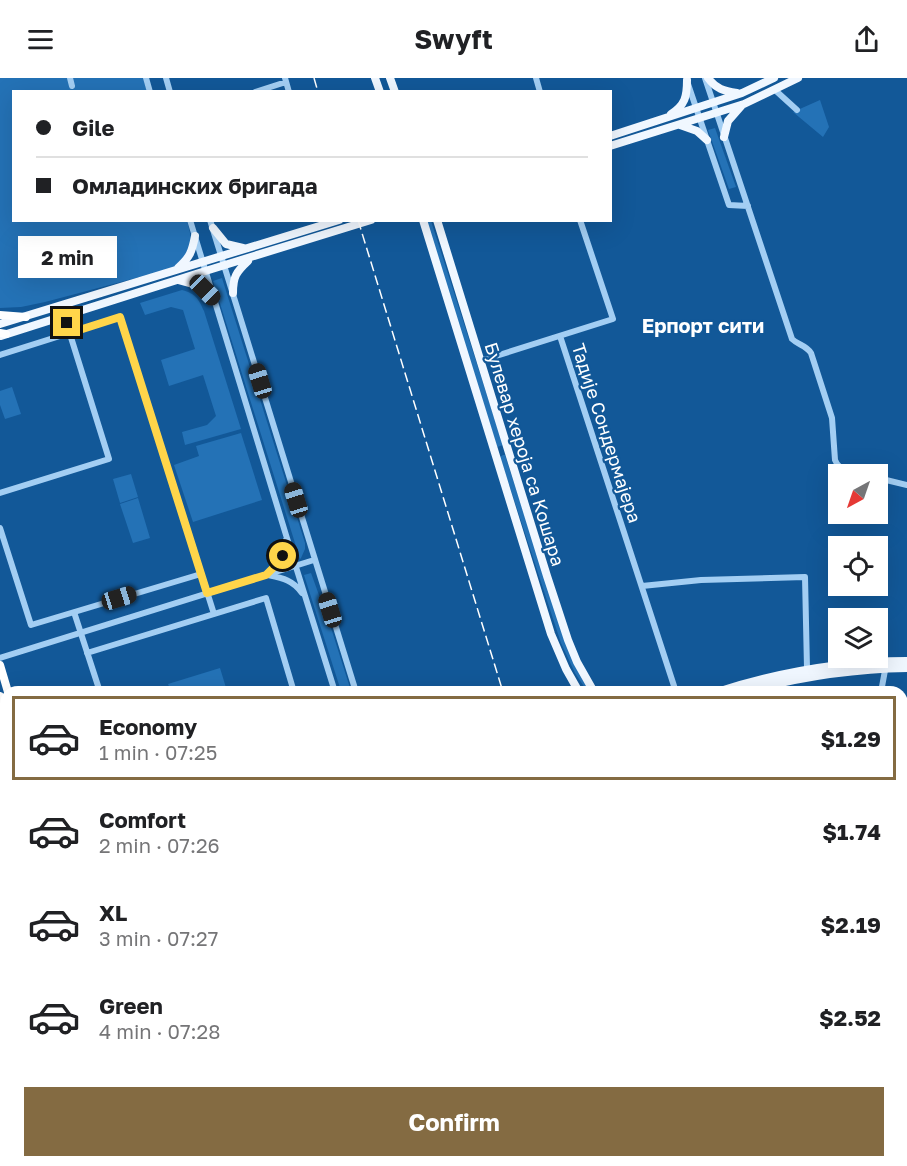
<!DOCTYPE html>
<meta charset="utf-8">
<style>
body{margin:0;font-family:"Golos Text",sans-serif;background:#f2f2f2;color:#202124;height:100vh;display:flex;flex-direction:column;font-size:22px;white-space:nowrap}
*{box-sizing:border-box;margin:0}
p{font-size:20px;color:#757577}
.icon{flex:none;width:33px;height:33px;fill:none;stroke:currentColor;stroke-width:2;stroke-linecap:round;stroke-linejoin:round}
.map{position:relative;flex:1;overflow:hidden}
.sheet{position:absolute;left:0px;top:608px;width:908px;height:482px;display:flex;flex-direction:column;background:#fff;border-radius:18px 18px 0 0;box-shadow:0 6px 24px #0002}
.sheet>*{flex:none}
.top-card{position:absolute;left:12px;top:12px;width:600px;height:132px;border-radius:0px;box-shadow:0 6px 24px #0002;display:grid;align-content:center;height:132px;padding:0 24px;background:#fff}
.needle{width:39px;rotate:220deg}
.fabs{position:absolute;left:828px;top:386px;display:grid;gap:12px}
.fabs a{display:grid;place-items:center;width:60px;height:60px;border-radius:0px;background:#fff;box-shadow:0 6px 24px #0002;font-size:30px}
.end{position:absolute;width:27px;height:27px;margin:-14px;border:8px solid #ffd54a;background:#111;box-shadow:0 0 0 3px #111}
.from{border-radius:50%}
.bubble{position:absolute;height:42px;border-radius:0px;background:#fff;box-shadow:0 6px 24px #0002;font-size:20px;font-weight:700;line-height:42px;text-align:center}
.car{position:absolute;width:18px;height:36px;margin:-18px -9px;border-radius:8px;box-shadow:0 0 4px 2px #0007;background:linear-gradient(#222 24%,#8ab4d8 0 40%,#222 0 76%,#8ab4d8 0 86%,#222 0)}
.top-card b{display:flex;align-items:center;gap:21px;height:57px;font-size:22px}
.top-card b+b{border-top:2px solid #e0e0e0}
.top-card i{width:15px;height:15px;background:#202124}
ul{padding:10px 0 0;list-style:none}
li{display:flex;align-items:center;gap:18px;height:84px;margin:0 12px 9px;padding:0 12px;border:3px solid transparent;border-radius:0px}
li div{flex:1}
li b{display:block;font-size:22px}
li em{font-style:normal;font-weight:700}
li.current{border-color:#846b42}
li>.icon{width:54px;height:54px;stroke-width:1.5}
.button{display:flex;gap:12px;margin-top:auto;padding:12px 24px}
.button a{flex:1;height:69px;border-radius:0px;background:#846b42;color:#fff;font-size:24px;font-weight:700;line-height:69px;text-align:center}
header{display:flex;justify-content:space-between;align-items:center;height:78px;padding:0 24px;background:#fff;font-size:27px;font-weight:700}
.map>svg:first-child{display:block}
.green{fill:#2472b6}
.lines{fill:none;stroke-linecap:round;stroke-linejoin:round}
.minor{stroke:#a3cef3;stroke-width:6}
.major{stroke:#f0f7ff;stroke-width:8}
.highway{stroke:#fff;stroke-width:8}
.rail{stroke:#fff;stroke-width:1.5;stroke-dasharray:10 4.5;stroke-linecap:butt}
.route{stroke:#ffd54a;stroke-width:8}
.labels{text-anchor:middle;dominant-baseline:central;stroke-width:4.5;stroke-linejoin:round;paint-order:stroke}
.street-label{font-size:18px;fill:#fff;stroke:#125898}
.neighbourhood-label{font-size:20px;font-weight:bold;fill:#fff;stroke:#125898}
</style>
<header><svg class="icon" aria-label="menu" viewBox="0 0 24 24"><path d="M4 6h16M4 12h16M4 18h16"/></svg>Swyft<svg class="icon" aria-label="share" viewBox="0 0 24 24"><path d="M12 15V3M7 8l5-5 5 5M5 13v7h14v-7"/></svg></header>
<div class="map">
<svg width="907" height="1088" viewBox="0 0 907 1088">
<rect width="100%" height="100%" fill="#125898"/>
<path class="green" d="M0,0h143l4,13 -133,1v128l173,1c7,23 5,31 -13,47l-129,34 -24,5 -21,1z
M820,22l9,27 -6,10 -30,-25z
M715,50l21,59 -7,2 -21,-59z
M426,143h5l72,224 -6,2z
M222,200l83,265v6l-4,9 -1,1 -87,-278z
M182,212c14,4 16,8 22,21l37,118 -56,16 -3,-13 25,-7 9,-9 -13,-41 -34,11 -8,-26 34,-11 -12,-39 -12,-3 -26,8 -5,-12z
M12,309l9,27 -16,5 -5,-14v-14z
M241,355l21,67 -69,22 -19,-57 25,-9 -3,-10z
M503,377h2l61,189 25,47h-4l-12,-18 -14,-30 -61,-186z
M131,396l7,23 -18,6 -7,-24z
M138,420l12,40 -17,5 -13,-39z
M311,495l21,58 19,60h-10l-37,-116z
M220,590l7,23h-56l-3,-7z
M902,760l5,1v73h-5z
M6,819v80l-6,-6v-72z"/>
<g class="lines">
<path class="minor" d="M70,0l2,8
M146,0l4,14
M166,0l4,14
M285,0l4,14
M536,0l4,14
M705,0l87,261c6,6 14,6 19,14l21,65 3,42c4,10 15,12 25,14
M688,6l41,121 19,1
M775,12l22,20
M255,14l31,-10
M190,142l96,315 49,157
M210,142l146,472
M560,258l116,356
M0,277l120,-38 94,297
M480,283l133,-42 -33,-99
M878,400l29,7
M0,415l109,-34 -45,-144
M0,450l31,97 170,-51
M269,494c10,-9 16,-18 17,-32
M268,497c14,3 25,5 34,18
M642,508l59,-6 104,-3 2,91
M74,534l26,80
M87,575l179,-55 28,94
M0,580l314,-98
M881,614l5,-27
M902,690h5
M0,816l6,-2
M902,851l5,1
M902,906l5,1
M902,1020l5,-2
M533,1083l13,5
M558,1088l2,-5
M747,1088l11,-5"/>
<path class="major" d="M375,0l5,14
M390,0l5,14
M708,0c8,11 16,13 29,15
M671,36c14,-9 16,-17 16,-34
M680,47l17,6 10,9
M610,58l132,-43 32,-15
M724,59l4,-16 14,-16
M610,68l134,-42 54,-26
M423,142l128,414 15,35 13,23
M437,142l110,356 21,64 9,22 17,30
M213,150l13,16 17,4
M178,190c12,-11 14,-16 17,-32
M178,202l22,6 14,13
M233,215c0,-16 3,-21 15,-32
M0,246l339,-104
M1,258l198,-63 172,-53
M717,614c62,-20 125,-31 190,-31
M745,614c53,-15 107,-23 162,-24
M891,1083l2,5
M901,1083l2,5
M57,1088l7,-5
M66,1088l7,-5"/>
<path class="highway" d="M0,237l26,2
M0,255l6,1
M0,587l8,27
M0,618l6,19
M144,1083l1,5
M153,1083l1,5"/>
<path class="rail" d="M314,0l4,14
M358,142l145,472"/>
</g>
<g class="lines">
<path class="route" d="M67,245l3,10 50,-16 87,276 59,-18 12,-12 5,-7"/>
</g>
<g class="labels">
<g class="street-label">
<text transform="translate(607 355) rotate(72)">Тадије Сондермајера</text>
<text transform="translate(525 376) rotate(73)">Булевар хероја са Кошара</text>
</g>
<g class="neighbourhood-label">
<text x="703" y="247">Ерпорт сити</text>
</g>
</g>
</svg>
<div class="fabs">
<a><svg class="needle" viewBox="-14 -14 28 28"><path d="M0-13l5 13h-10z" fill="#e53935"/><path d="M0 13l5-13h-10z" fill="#757577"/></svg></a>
<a><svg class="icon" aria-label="locate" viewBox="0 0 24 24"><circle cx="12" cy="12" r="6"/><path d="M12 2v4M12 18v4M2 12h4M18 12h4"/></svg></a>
<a><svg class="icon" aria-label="layers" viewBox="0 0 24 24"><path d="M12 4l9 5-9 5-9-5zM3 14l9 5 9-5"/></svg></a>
</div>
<i class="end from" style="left:283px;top:478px"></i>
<i class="end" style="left:67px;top:245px"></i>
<div class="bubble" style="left:18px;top:158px;width:99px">2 min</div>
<i class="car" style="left:205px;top:212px;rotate:135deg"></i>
<i class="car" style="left:260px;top:303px;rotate:343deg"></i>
<i class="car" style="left:296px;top:422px;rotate:343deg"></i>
<i class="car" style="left:119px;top:520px;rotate:73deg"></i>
<i class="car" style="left:330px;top:532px;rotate:343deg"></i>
<div class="top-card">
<b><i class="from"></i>Gile</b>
<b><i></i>Омладинских бригада</b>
</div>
<section class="sheet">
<ul>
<li class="current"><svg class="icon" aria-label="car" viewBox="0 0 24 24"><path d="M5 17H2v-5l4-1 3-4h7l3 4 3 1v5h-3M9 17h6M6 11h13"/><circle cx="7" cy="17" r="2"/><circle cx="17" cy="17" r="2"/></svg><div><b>Economy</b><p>1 min · 07:25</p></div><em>$1.29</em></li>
<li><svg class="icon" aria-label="car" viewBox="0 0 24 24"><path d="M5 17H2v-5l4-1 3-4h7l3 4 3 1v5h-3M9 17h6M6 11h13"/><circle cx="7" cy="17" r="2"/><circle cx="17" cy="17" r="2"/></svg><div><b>Comfort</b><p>2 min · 07:26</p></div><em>$1.74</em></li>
<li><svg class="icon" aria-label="car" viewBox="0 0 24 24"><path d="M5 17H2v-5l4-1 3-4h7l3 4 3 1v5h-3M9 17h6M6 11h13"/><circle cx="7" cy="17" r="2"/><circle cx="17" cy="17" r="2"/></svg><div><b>XL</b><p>3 min · 07:27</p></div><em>$2.19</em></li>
<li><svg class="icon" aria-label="car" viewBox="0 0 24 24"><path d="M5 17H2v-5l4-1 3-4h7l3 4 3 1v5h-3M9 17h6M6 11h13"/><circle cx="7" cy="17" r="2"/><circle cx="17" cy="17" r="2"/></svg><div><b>Green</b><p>4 min · 07:28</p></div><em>$2.52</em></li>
</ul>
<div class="button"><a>Confirm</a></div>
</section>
</div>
